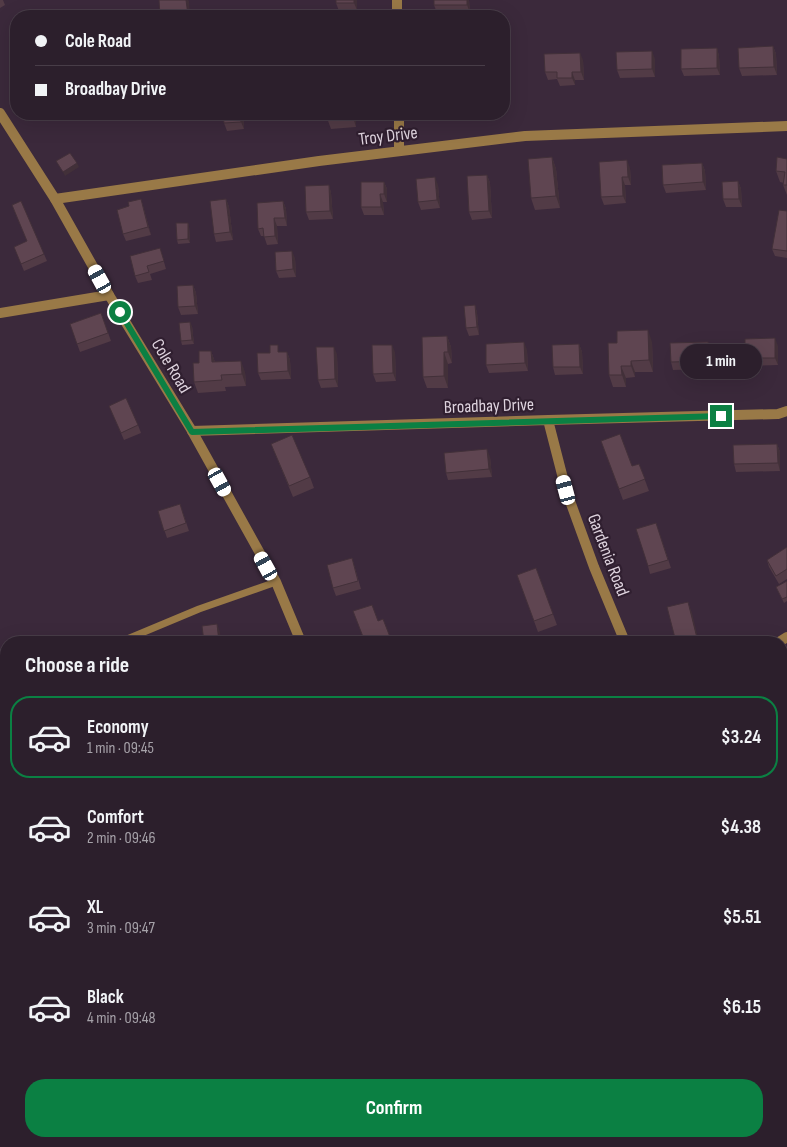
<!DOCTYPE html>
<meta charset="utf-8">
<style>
body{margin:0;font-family:"Sofia Sans Condensed",sans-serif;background:#382c38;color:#f1f3f6;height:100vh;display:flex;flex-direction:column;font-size:19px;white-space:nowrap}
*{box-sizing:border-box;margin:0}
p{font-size:16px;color:#a6a2a9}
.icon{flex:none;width:28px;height:28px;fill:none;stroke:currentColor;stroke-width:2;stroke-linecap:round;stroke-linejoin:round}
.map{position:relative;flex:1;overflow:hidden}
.details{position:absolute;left:0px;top:636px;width:788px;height:511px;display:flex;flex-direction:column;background:#2c1f2c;border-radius:20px 20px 0 0;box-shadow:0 5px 20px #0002,0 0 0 1px #483d48}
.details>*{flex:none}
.hud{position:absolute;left:10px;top:10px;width:500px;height:110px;border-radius:20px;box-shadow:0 5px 20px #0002,0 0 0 1px #483d48;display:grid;align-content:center;height:110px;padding:0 25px;background:#2c1f2c}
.end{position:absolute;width:22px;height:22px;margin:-11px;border:6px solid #0b8043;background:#fff;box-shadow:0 0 0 2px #fff}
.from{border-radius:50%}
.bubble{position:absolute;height:35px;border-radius:18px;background:#2c1f2c;box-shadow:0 5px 20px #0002,0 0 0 1px #483d48;font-size:16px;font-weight:700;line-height:35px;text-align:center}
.car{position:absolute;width:15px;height:30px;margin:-15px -8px;border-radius:6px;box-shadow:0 0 4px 1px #0007;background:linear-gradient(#fff 24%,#345 0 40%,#fff 0 76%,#345 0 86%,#fff 0)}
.hud b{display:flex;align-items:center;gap:18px;height:48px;font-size:19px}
.hud b+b{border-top:1px solid #483d48}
.hud i{width:12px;height:12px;background:#f1f3f6}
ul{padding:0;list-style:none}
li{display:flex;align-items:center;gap:15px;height:82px;margin:0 10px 8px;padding:0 15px;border:2px solid transparent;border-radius:20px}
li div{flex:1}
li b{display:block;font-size:19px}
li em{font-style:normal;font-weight:700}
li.current{border-color:#0b8043}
li>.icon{width:45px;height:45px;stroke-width:1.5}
h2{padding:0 25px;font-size:22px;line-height:60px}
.cta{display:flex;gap:10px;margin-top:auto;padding:10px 25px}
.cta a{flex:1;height:58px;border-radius:20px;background:#0b8043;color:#fff;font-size:20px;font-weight:700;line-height:58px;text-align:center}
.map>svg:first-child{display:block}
.green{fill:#224523}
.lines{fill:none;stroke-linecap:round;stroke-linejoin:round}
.service{stroke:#997947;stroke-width:7}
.minor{stroke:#997947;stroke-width:10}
.tertiary{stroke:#997947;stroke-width:10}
.wall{fill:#523b46}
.shaded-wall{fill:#423039}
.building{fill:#5f4551;stroke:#423039}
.route{stroke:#0b8043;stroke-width:6}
.labels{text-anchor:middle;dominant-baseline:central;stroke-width:4.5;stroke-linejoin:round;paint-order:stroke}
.street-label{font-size:18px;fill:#ded3de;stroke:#301f30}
</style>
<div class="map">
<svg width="787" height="1147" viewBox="0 0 787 1147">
<rect width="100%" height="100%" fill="#3b293b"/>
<path class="green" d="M787,1089v37l-6,2v-38z
M412,1141h128l4,6h-147z
M580,1141h128l-30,6h-95z"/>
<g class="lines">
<path class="service" d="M120,642l79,-33 77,-27"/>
<path class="minor" d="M397,0v16
M399,114v37
M55,199l264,-38 206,-25 262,-10
M0,313l109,-18
M548,420l18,70 28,77 31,75
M192,431l356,-11 230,-6 9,-3
M779,642l8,-5
M781,931l6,-2
M419,1147l5,-6"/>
<path class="tertiary" d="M0,113l55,86 54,96 83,136 84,151 25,60
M559,1141l4,6"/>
</g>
<path class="wall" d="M0,0h3l2,5 -5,3z
M336,0h21v10l-18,1 -3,-8z
M434,0h35l1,13h-33l-3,-8z
M773,46l3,8 1,21 -35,1 -3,-8z
M717,48l2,8 1,19 -36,1 -3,-7z
M655,59v18l-35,1 -3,-8z
M583,60l1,20h-9v5l-15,1 -3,-7 -9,1 -3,-8z
M243,114l1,15 -17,2 -3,-8z
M327,114h37v5h-8v8l-25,2 -4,-11z
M552,157l4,12 4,39 -25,2 -4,-12z
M787,159v36l-4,-10 1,-2 -4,-1 -4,-11z
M702,163l3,8 1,19 -40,3 -3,-8z
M630,168l1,17h-6l1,18 -22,2 -3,-8z
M487,175l3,8 2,35 -20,2 -3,-8z
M738,181l3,8 1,18h-16l-3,-8z
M384,182l3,7v13h-4l1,13h-20l-3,-8z
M329,185l2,8 2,26 -24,1 -3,-8z
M438,185l2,23 -19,2 -3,-8z
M141,199l2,7 8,29 -25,6 -3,-7 6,-28z
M226,199l3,8 4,33 -17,2 -2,-8z
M283,201l3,8 1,17h-10l1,18 -11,1 -3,-9h-3l-3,-7z
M12,205l32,49 3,7 -23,10 -10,-24 13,-6z
M787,211v47l-12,-2 -3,-7z
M188,223l1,3 1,17 -12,1 -1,-4z
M160,248l6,21 -16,5 2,6 -14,3 -3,-7z
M295,258l1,19 -17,1 -3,-7z
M193,285l3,8 2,21 -17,1 -3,-8z
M475,305l2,8 2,22 -10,1 -3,-8z
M101,313l10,28 -31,11 -10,-28z
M192,326l2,18 -12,1 -1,-4z
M447,336l4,11 1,16 -4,1v24h-21l-4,-11z
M652,342l1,30h-18v5l-9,1v9h-13l-4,-12z
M708,342l3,8 1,19 -39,1 -2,-8z
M579,344l3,8 1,22 -28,1 -2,-8z
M778,346v19l-30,1 -3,-8z
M527,350l1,21 -39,2 -3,-8z
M211,351l4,11 30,10 1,14 -21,1 1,4 -28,2 -4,-11 5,-19z
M280,352h7l3,8 1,19 -30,1 -3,-7z
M395,352l1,29 -20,1 -3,-8z
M337,354l1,33 -17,1 -3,-8z
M109,406l29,19 3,8 -17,7z
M601,441l31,25 7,-2 10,27 -26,9z
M271,444l39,33 4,11 -21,9z
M777,444l3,8v19l-44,1 -2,-8z
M490,457l2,20 -44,3 -2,-7z
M180,504l9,27 -22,7 -9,-27z
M656,523l15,45 -21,6 -2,-8z
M787,547v32l-8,5 -10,-17 -2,-7z
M352,558l9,31 -25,7 -3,-8z
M536,568l21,57 -19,7 -21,-57z
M787,581v20l-3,2 -8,-16z
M781,843l6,2v46l-6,1z"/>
<path class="shaded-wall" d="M186,0h2l1,1 1,15h-2v-1z
M354,0h3v10l-3,-7z
M467,0h2l1,13 -3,-8z
M773,46l3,8 1,21 -3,-8z
M717,48l2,8 1,19 -3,-7z
M652,51l3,8v18l-3,-8z
M580,53l3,7 1,20 -3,-8z
M572,72l3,8v5l-3,-7z
M240,114h3l1,15 -3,-7z
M352,114h2l2,5v8z
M552,157l4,12 4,39 -4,-12z
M627,160l3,8 1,17 -3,-8z
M77,163l2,4 -14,9 -2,-4z
M702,163l3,8 1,19 -3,-8z
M487,175l3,8 2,35 -3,-7z
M435,177l3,8 2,23 -3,-8z
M622,177l3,8 1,18 -3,-7z
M738,181l3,8 1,18 -3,-8z
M384,182l3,7v13l-3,-8z
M329,185l2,8 2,26 -3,-8z
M380,194l3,8 1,13 -3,-8z
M141,199l2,7 8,29 -3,-8z
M226,199l3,8 4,33 -3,-8z
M283,201l3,8 1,17 -2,-8z
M274,218l3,8 1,18 -3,-8z
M188,223l1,3 1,17 -2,-4z
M292,251l3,7 1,19 -3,-8z
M193,285l3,8 2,21 -3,-8z
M475,305l2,8 2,22 -2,-8z
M190,322l2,4 2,18 -2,-4z
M648,330l4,12 1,30 -4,-12z
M447,336l4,11 1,16 -4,-11z
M775,338l3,8v19l-3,-7z
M524,342l3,8 1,21 -3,-8z
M708,342l3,8 1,19 -3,-8z
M579,344l3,8 1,22 -3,-7z
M392,345l3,7 1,29 -3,-8z
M334,347l3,7 1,33 -3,-8z
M211,351l4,11h-3z
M287,352l3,8 1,19 -3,-8z
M444,352l4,12v24l-4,-12z
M241,361l4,11 1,14 -4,-12z
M631,361l4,11v5l-4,-11z
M621,366l5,12v9l-4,-12z
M777,444l3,8v19l-2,-8z
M487,449l3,8 2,20 -3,-8z
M688,602l4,11 7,29h-1z
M217,624l3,8 1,10h-2z"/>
<path class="building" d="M159,0h27l2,15 -28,1z
M336,0h18v3h-18z
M434,0h33v5h-33z
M773,46l1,21 -35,1 -1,-20z
M717,48v20l-36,1v-20z
M652,51v18l-35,1 -1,-18z
M580,53l1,19h-9v6h-15v-6h-12l-1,-18z
M223,114h17l1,8 -17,1z
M327,114h25v2l-25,2z
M70,153l7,10 -14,9 -7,-11z
M552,157l4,39 -25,2 -3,-39z
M777,157l10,2v26h-4l2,-13 -9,-1z
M627,160l1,17h-6l1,19 -22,1 -2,-35z
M702,163l1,19 -40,3 -1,-20z
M487,175l2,36 -20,1 -2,-36z
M435,177l2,23 -19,2 -2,-23z
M738,181l1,18h-16l-1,-17z
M361,182h23v12h-4l1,13h-20z
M329,185l1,26 -24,1 -1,-26z
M141,199l7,28 -25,7 -6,-24 12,-4 -1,-4z
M226,199l4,33 -16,2 -4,-33z
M21,201l23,53 -23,10 -7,-17 13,-6 -15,-36z
M283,201l2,17h-11l1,18 -11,1 -1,-9 -5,1 -1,-26z
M779,210l8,1v40l-15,-2z
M176,223h12v16l-11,1z
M160,248l4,13 -17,5 2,6 -14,4 -5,-20z
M292,251l1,18 -17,2 -1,-19z
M193,285l2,21 -17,1 -1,-21z
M475,305l2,22 -11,1 -2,-22z
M101,313l7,20 -31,11 -7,-20z
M190,322l2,18 -11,1 -2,-18z
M648,330l1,30 -18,1v5h-10l1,9h-13l-1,-32h9v-12z
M447,336l1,16h-4v24l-21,1 -1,-40z
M775,338v20h-30v-19z
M524,342l1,21 -39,2v-21z
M708,342l1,19 -38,1 -1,-19z
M579,344l1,23h-27l-1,-22z
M270,345h8v7h9l1,19 -30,2 -1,-20h13z
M372,345h20l1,28 -20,1z
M316,347h18l1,32 -17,1z
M199,351h12l1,11 29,-1 1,13 -21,1 1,5 -28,2 -1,-19h6z
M126,398l12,27 -17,8 -12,-27z
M620,434l12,32 7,-2 6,15 -26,10 -18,-48z
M292,435l18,42 -21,9 -18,-42z
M777,444l1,19 -44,1 -1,-19z
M487,449l2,20 -43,4 -2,-20z
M180,504l6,19 -22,8 -6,-20z
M656,523l12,37 -20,6 -12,-37z
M787,547v22l-11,7 -9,-16z
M352,558l6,23 -25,7 -6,-23z
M536,568l17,46 -19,7 -17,-46z
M787,581v16l-5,2 -6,-12z
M688,602l10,40h-22l-9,-35z
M372,605l6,16 5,-2 9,23h-27l-12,-31z
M217,624l2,18h-15l-2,-16z
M787,756v7l-2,-6z
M786,842l1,4v36l-6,2v-41z"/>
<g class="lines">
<path class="route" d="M120,312l72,120 529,-16"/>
</g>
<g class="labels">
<g class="street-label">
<text transform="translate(388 136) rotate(-7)">Troy Drive</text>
<text transform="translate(171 366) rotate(59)">Cole Road</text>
<text transform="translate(489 406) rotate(-2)">Broadbay Drive</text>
<text transform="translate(608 555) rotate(69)">Gardenia Road</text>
</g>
</g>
</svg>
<i class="end from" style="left:120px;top:312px"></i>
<i class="end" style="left:721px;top:416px"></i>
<div class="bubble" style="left:680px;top:344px;width:82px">1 min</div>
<i class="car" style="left:100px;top:279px;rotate:331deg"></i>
<i class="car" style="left:220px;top:482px;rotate:151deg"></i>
<i class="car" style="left:566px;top:490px;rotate:345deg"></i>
<i class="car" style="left:266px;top:566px;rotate:331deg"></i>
<div class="hud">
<b><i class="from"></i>Cole Road</b>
<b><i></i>Broadbay Drive</b>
</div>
<section class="details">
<h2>Choose a ride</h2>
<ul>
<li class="current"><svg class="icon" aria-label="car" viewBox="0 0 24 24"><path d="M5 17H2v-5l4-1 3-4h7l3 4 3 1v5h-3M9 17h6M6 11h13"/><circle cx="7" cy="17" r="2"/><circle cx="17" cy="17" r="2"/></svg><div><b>Economy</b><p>1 min · 09:45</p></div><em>$3.24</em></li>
<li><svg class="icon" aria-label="car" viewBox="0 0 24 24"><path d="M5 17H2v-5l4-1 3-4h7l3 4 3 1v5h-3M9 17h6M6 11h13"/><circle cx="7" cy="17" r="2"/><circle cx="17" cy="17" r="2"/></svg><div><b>Comfort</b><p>2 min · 09:46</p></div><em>$4.38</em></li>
<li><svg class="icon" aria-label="car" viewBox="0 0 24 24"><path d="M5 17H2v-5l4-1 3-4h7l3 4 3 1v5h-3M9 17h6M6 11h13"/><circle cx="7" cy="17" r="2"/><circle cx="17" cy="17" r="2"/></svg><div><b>XL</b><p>3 min · 09:47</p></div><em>$5.51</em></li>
<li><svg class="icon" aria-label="car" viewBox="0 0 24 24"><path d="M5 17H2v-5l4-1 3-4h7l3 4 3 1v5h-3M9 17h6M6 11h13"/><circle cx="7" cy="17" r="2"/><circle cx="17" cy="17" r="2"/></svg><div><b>Black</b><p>4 min · 09:48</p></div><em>$6.15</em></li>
</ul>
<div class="cta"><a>Confirm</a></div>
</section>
</div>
